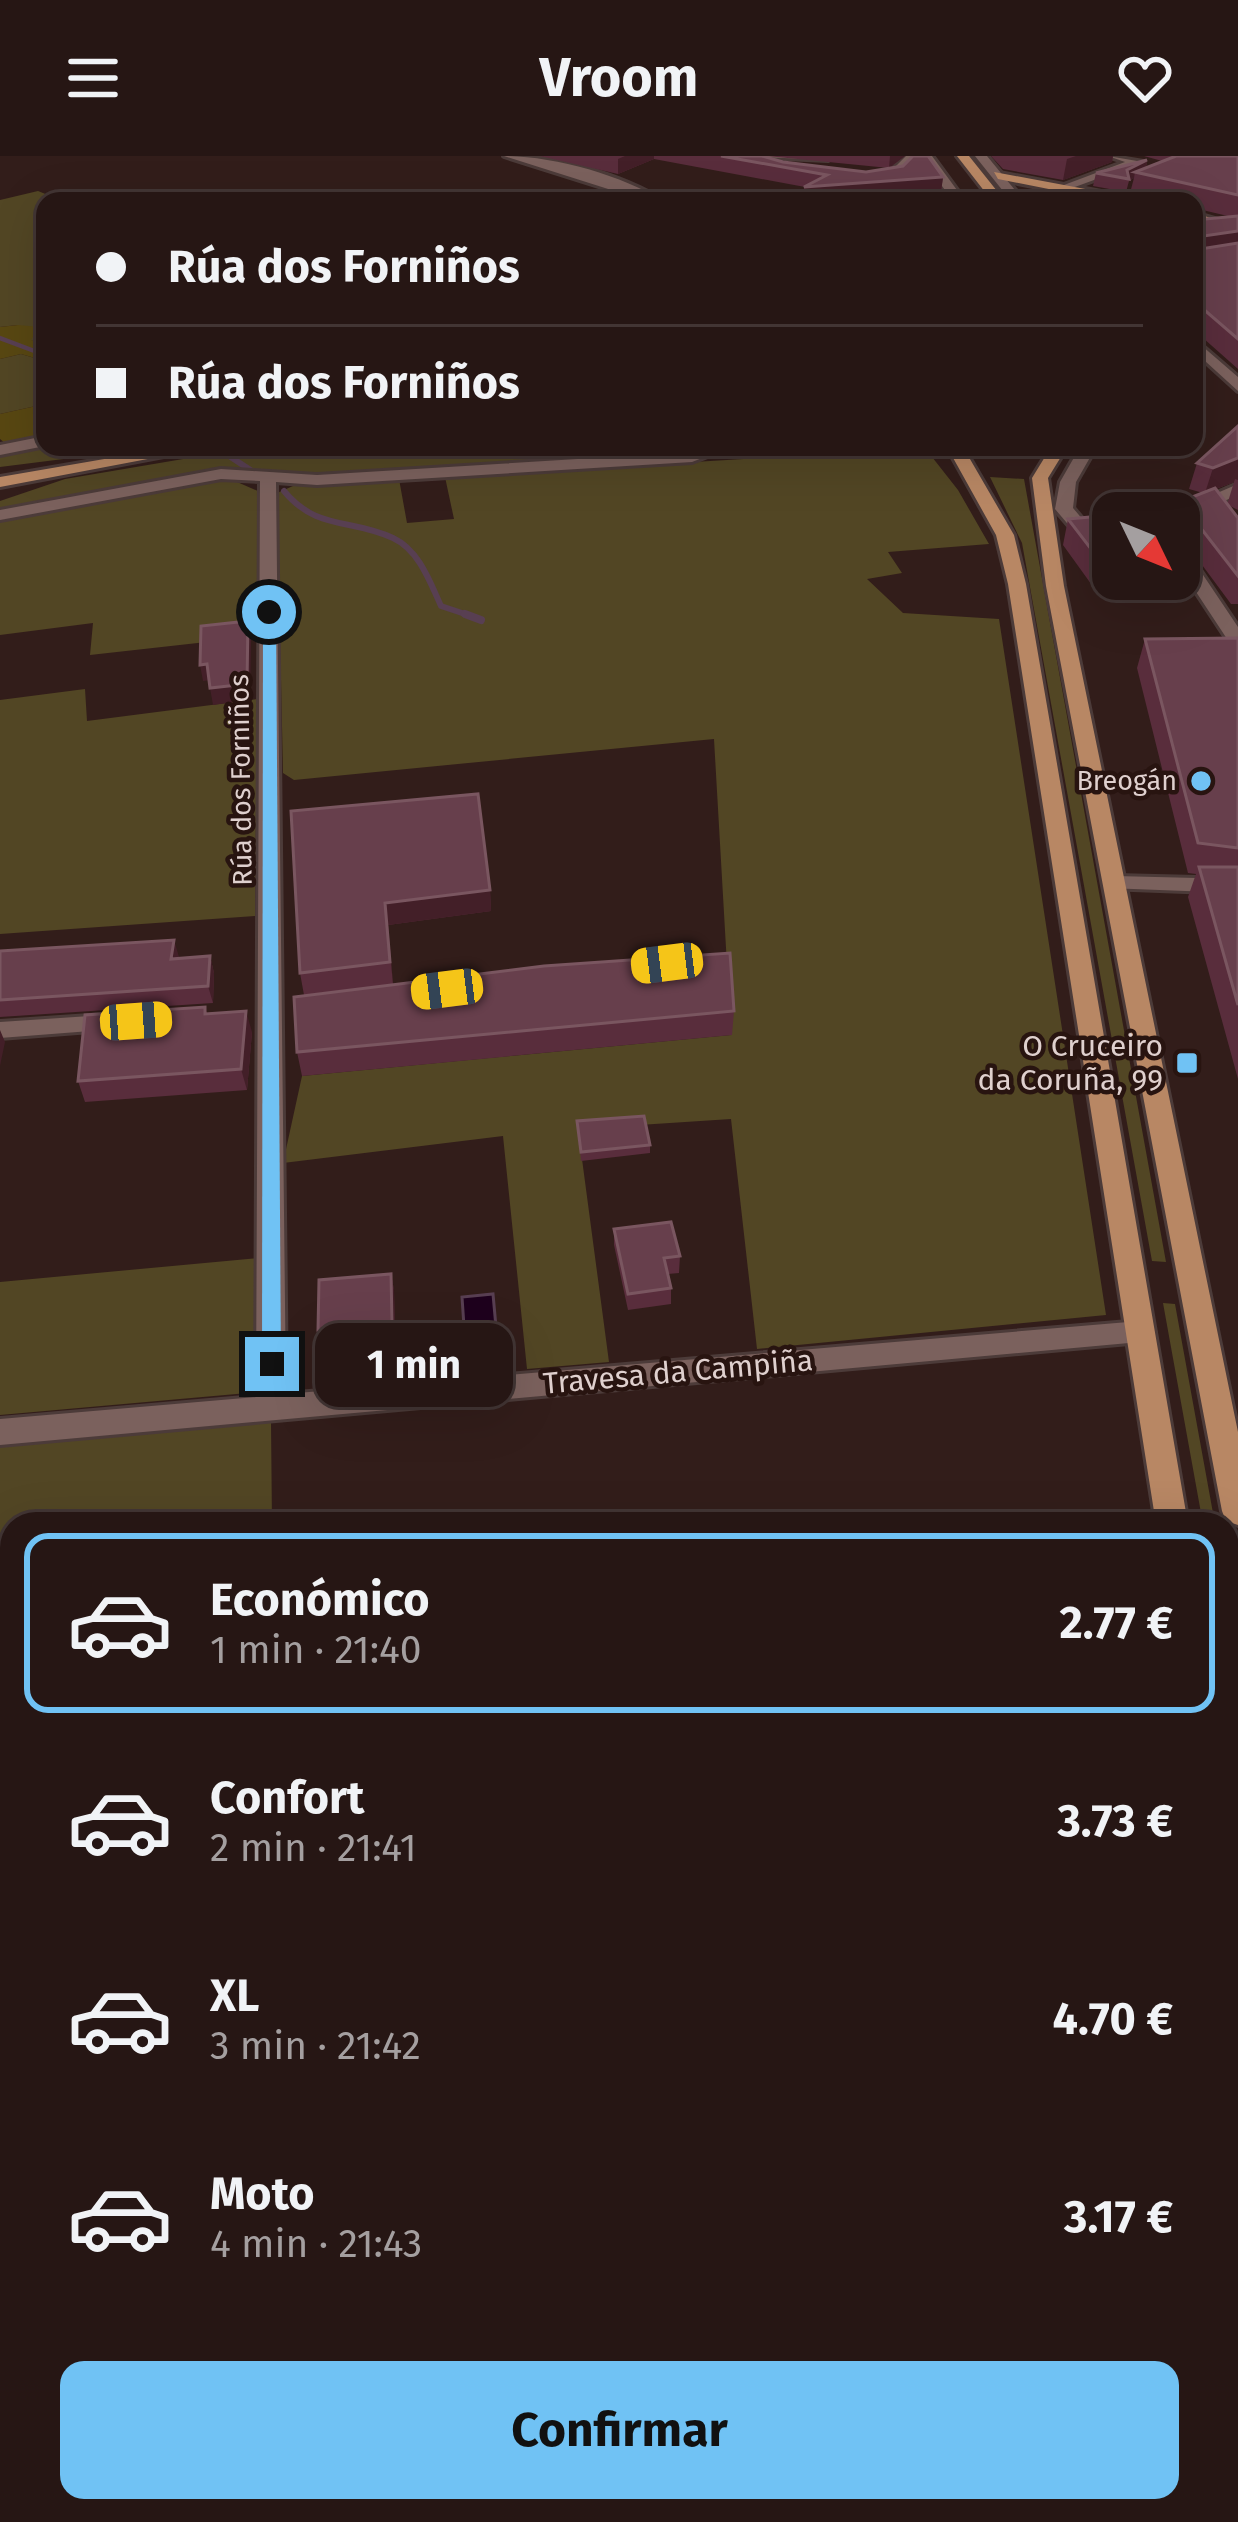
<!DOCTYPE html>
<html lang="es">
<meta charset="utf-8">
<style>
body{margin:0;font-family:"Fira Sans",sans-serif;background:#2e1f1d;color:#f1f3f6;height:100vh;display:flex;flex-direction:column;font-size:45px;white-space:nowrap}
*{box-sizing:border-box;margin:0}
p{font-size:39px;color:#a49fa0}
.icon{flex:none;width:66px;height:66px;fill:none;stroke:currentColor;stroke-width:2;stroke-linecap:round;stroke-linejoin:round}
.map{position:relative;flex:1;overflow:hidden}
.panel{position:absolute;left:0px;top:1356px;width:1239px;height:1011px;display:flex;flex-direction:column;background:#261614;border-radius:36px 36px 0 0;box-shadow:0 12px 48px #0002,0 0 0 3px #423534}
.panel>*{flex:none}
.hud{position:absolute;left:36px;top:36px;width:1167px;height:264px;border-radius:24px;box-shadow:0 12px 48px #0002,0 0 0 3px #423534;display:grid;align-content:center;height:264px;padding:0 60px;background:#261614}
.needle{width:78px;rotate:133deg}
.fabs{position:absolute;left:1092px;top:336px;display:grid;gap:24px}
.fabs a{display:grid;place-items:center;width:108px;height:108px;border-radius:24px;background:#261614;box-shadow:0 12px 48px #0002,0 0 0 3px #423534;font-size:60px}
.end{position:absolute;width:54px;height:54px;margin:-27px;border:15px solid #70c2f4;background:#111;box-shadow:0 0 0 6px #111}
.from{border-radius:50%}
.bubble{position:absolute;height:84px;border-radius:24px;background:#261614;box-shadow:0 12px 48px #0002,0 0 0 3px #423534;font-size:39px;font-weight:700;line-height:84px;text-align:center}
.car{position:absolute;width:36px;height:72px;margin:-36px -18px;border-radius:15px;box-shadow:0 0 9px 3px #0007;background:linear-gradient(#f5c518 24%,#345 0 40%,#f5c518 0 76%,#345 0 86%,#f5c518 0)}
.hud b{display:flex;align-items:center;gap:42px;height:114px;font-size:45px}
.hud b+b{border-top:3px solid #423534}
.hud i{width:30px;height:30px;background:#f1f3f6}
ul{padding:21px 0 0;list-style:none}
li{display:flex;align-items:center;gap:36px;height:180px;margin:0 24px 18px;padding:0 36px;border:6px solid transparent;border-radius:24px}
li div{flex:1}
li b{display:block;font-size:45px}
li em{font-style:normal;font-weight:700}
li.current{border-color:#70c2f4}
li>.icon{width:108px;height:108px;stroke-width:1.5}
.cta{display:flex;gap:24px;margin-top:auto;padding:24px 60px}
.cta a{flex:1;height:138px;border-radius:24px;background:#70c2f4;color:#111;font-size:48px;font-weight:700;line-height:138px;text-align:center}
header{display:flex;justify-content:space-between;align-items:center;height:156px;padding:0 60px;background:#261614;font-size:54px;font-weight:700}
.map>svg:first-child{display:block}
.green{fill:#524624}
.forest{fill:#584712}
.water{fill:#1e011d;stroke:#583f52;stroke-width:3}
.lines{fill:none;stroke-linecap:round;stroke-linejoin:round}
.stream-far2{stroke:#583f52;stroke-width:4.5}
.stream-far1{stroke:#583f52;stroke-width:6}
.stream{stroke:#583f52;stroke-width:8}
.minor-casing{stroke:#4c3b39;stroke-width:6}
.major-casing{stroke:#4c3b39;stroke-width:6}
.minor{fill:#7b615d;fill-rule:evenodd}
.major{fill:#b88764;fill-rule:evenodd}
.wall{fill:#592d3c;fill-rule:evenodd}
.shaded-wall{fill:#431f28}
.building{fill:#673f4c;stroke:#7a5660;stroke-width:3}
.route{fill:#70c2f4}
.poi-dot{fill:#70c2f4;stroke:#281410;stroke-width:4.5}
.labels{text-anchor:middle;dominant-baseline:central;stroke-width:9;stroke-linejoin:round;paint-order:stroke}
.far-street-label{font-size:27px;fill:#dfd0ce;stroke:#281410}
.far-poi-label{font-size:27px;fill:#dfd0ce;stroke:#281410;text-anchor:end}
.poi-label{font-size:30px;fill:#dfd0ce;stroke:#281410;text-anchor:end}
.street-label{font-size:30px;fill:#dfd0ce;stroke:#281410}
</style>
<header><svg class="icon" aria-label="menu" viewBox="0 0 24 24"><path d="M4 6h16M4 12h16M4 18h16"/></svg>Vroom<svg class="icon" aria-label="heart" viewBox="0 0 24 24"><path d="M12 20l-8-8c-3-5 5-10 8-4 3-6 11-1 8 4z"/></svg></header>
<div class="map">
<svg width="1238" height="2366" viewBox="0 0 1238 2366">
<rect width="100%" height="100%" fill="#321d1a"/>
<path class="green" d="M38,35l25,10h-18v142l-16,-3 -11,-15 -18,2v-127z
M21,198l24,7v43l-45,10v-55z
M45,289v2h114l-159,20v-13z
M254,291h365l3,12 -314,17 -73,-7 -235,39v-7l65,-22z
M925,292l33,42 31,54 -101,8 14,21 -35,6 36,34 96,6 107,696 -349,34 -26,-230 -153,10 31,233 -82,7 -24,-233 -220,27 19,-87 429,-41 -17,-296 -420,41 -11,-7 -6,-280 16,-7 106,-7 8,44 47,-4 -9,-42z
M990,321l34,2 142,783 -14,-1 -130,-718z
M228,322l30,13 2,145 -170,19 3,-32 -93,12v-113l160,-35z
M85,533l2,32 170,-22 -2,217 -255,18v-234z
M258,1102l1,134 -259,23v-133z
M1163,1147l12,1 40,220h-12z
M271,1266l1,102h-260v305l-12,2v-384z"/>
<path class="forest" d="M18,169l21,2 -8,13 14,3v18l-24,-7 -21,5v-32z
M45,248v29l-39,11 -6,-5v-25z"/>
<path class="water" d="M493,1138l4,44 -32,3 -3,-44z"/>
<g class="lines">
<path class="stream-far2" d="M0,182l45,17"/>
<path class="stream-far1" d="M223,296l29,19
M284,335c33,40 66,27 109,47 26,12 37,44 48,68l33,11"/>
<path class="stream" d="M465,458l16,6"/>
<defs>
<path id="minor" d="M504,0c49,0 118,19 159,45h-17z
M740,0h94l-6,4z
M906,0h13l-22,23 -34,-2 27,-5z
M920,0h12l33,45h-12z
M975,0h12l37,45h-13z
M1108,0l35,6 -79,29v-6l61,-23z
M1194,183l44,38v14l-44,-40z
M45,280v10l-45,9v-10z
M694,291h16v8l-18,7 -375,23 -41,-3 10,912 854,-73 11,4 4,8 -4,8 -1151,104v-26l256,-22 4,-916 -39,-2 -221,41v-10l221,-41 96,6 375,-23z
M1080,291h16l-20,35 -3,26 11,13 29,5v10l-41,-7 -17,-20 5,-27z
M1238,328v11l-53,23 -14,-5z
M1179,391l6,1 53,79v20l-7,-2 -52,-79z
M1115,720l123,3v14l-131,-5v-10z
M120,858l13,8 -4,6 -129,10v-16z"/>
<path id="major" d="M957,0h12l36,45h-13z
M994,16l134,25 6,4h-25l-111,-22z
M1194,57l44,13v8l-44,-13z
M174,291h37l-211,40v-10z
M947,291h16l51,88 12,49 162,940h-32l-148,-940 -12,-49z
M1051,291h16l-19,31 16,108 174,846v93l-12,-4 -4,-10 -176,-925 -14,-108z
M1227,1673l11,5v98l-11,-4z"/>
</defs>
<use href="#minor" class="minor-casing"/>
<use href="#major" class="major-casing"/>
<use href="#minor" class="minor"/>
<use href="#major" class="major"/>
</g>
<path class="wall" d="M540,0h222l21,6 83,10 77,5 -2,15 -110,9h-28l2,-14 -151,-28 -36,15z
M767,0h138l-16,12z
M991,0h122l-1,6 -49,18 -60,-11z
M1144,0h94v213l-44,-39v-110l38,-3 -38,-9v-7h-30l-34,-8 4,-15 -5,3 -3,11 -33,-6 3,-13 51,-13 -1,8 16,-7z
M1238,270v84l-10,-5 10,13v86h-7l-43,-58 -7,32 4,-70 2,-9 16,-6 -14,-4 8,-26zM1234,326l-7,23 -11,-16z
M1113,359l-19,73 -31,-43 5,-26z
M1238,482v441l-50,-182 8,-23 -8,-1 -51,-205 8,-29z
M291,655l199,79 1,21 -103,14 5,59 -89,11 -4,-22z
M0,795l179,7 31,-2 4,17 -1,30 -213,14z
M205,851l2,7 45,18 -5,58 -162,12 -7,-21z
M734,855l-2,24 -430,41 -5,-24z
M577,965l73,24v8l-69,8z
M614,1073l66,27 -1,17 -11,1 3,14v16l-43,6 -14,-65z
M391,1118l3,16 1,49 -73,6 -4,-15z"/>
<path class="shaded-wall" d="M625,0h29v3l-36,15v-15z
M890,0h15l-16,12z
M1076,0h37l-1,6 -49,18 4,-21z
M1147,4l-2,12h-10l-1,6 -5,3 -2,-11z
M943,21l-2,15 -110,9h-28l1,-14z
M1238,75v22l-44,6 3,-22z
M1238,302v22l-3,-1 -1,3 -29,11 8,-25z
M1193,362l-7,26 -4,-23z
M1189,395l-8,27h-2v-25z
M1113,405v18h58l-77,9 7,-26z
M248,465l3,17 -1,62 -37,5 -3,-17z
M207,508l4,16 -8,1 -3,-16z
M490,734l1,21 -103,14 5,59 -8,-81z
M174,784l5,17 -4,19 -4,-17z
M210,800l4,17 -1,30 -5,-17z
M246,855l6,21 -5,58 -6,-21z
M0,874l5,12 -5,24z
M391,1118l3,16 1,49 -3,-16z
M272,2355h11v11h-11z"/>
<path class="building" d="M721,0h41l21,6 83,10 37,-6 10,-10h15l15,21 -139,10 23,-12z
M1176,0h62v39l-103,-23z
M1147,4l-20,10 2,9 -33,-6z
M1238,60v15l-41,6 -3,-2v-15z
M1238,87v96l-44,-38v-51z
M1238,270v32l-25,10 -16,-5z
M1215,332l23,30v58l-45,-58 -11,3 7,30 -10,2v-40h-46l55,-5 -1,-9z
M1113,359v46l-12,1 -33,-43z
M248,465l-1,63 -37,4 -3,-24 -7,1 1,-39z
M1238,482v210l-40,-5 -53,-204z
M478,638l12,96 -105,13 5,59 -90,11 -9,-162z
M1199,711h39v138z
M174,784l-3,19 39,-3 -2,30 -208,14v-49z
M730,797l4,58 -437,41 -3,-55 250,-31z
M205,851v7l41,-3 -5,58 -163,12 7,-66z
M644,960l6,29 -69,7 -4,-31z
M671,1066l9,34 -16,2 7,30 -43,6 -14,-65z
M391,1118l1,49 -74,7 1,-50z
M12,1716v584l-12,1v-584z
M147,2355h125v11h-127z
M920,2355h19l3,11h-56l-1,-5z"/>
<path class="route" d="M269,453l7,3 5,752 -9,8 -10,-8 1,-752z"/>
<g class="poi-dot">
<circle cx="1201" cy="625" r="12"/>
<rect x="1175" y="895" width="24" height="24" rx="6"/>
</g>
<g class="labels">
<g class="far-street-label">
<text transform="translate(241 624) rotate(-91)">Rúa dos Forniños</text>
</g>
<g class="far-poi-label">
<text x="1177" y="625">Breogán</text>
</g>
<g class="poi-label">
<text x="1163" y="890">O Cruceiro<tspan x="1163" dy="34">da Coruña, 99</tspan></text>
</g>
<g class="street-label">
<text transform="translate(678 1216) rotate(-5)">Travesa da Campiña</text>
</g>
</g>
</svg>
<div class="fabs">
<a><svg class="needle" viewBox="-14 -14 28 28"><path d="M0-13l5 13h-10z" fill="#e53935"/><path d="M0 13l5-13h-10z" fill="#a49fa0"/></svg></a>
</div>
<i class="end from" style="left:269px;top:456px"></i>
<i class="end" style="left:272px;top:1208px"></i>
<div class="bubble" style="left:315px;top:1167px;width:198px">1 min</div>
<i class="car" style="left:667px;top:807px;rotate:263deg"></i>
<i class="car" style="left:447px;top:833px;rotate:263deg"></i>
<i class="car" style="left:136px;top:865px;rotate:86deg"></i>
<div class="hud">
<b><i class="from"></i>Rúa dos Forniños</b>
<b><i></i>Rúa dos Forniños</b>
</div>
<section class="panel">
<ul>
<li class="current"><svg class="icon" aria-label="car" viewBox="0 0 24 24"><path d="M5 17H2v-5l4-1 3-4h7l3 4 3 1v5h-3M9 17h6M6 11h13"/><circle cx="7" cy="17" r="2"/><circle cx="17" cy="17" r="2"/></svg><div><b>Económico</b><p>1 min · 21:40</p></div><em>2.77 €</em></li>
<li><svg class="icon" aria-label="car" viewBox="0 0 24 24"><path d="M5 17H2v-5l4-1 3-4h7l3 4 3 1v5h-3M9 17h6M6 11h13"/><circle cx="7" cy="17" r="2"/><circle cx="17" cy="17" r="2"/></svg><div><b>Confort</b><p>2 min · 21:41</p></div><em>3.73 €</em></li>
<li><svg class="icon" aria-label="car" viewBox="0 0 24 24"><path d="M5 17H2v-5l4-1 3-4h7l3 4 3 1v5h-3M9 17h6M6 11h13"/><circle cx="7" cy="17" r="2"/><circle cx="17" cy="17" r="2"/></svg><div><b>XL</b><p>3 min · 21:42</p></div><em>4.70 €</em></li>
<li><svg class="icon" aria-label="car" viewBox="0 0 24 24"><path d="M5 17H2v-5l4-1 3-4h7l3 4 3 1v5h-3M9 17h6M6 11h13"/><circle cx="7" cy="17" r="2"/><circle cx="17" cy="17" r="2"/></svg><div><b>Moto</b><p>4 min · 21:43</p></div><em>3.17 €</em></li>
</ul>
<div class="cta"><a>Confirmar</a></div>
</section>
</div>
